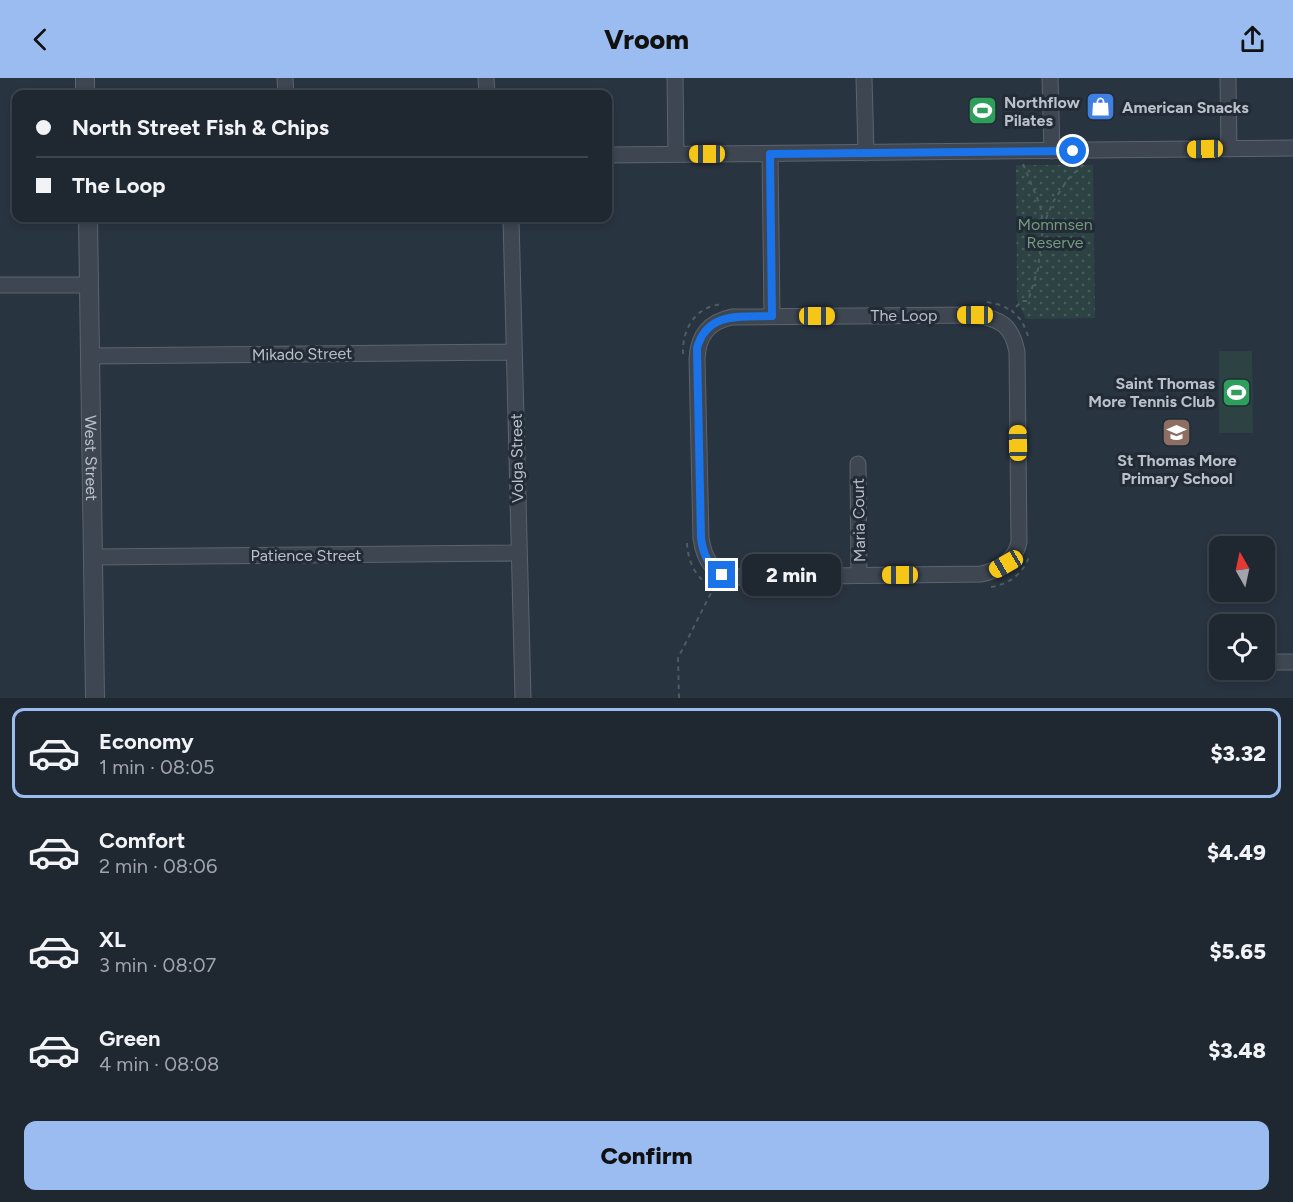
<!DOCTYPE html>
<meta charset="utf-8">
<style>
body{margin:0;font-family:Figtree,sans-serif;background:#272f39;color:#f1f3f6;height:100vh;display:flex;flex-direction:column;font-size:22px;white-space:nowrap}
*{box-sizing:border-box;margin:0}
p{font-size:20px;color:#a1a5ab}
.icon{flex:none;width:33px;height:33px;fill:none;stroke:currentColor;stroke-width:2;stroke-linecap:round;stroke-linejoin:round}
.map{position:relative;height:620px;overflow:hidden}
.sheet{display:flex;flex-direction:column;background:#1f2731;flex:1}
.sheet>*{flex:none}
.top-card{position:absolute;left:12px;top:12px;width:600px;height:132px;border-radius:12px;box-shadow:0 3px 9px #0003,0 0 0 2px #3c444d;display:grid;align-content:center;height:132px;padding:0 24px;background:#1f2731}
.needle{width:39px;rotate:351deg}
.tools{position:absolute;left:1209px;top:458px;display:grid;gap:12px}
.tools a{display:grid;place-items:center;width:66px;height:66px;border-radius:12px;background:#1f2731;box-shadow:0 3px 9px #0003,0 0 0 2px #3c444d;font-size:30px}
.end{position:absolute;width:27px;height:27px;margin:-14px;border:8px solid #1a73e8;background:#fff;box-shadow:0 0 0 3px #fff}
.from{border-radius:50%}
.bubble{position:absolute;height:42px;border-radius:12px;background:#1f2731;box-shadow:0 3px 9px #0003,0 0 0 2px #3c444d;font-size:20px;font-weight:800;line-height:42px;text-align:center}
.car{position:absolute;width:18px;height:36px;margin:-18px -9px;border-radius:8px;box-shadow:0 0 4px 2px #0007;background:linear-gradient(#f5c518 24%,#345 0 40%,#f5c518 0 76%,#345 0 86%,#f5c518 0)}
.top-card b{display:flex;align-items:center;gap:21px;height:57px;font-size:22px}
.top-card b+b{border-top:2px solid #3c444d}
.top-card i{width:15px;height:15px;background:#f1f3f6}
ul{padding:10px 0 0;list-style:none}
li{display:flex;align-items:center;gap:18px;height:90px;margin:0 12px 9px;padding:0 12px;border:3px solid transparent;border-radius:12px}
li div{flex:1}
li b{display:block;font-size:22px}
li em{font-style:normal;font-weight:800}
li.selected{border-color:#9abcf0}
li>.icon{width:54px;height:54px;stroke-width:1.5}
.button{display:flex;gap:12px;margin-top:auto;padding:12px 24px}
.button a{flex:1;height:69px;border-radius:12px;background:#9abcf0;color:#111;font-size:24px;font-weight:800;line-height:69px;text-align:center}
header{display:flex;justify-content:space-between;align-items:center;height:78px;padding:0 24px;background:#9abcf0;color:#111;font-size:27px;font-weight:800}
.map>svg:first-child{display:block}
.grass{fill:url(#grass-dots)}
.pitch{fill:#2c4243}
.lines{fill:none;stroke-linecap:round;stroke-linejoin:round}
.minor-casing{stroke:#5b646e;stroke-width:17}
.tertiary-casing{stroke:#5b646e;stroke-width:20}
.path{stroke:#4c5e61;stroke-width:2;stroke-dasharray:4.5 4.5;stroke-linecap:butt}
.minor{stroke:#3d4651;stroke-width:15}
.tertiary{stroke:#3d4651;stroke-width:18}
.route{stroke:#1a73e8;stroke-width:8}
.labels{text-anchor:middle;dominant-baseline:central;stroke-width:6;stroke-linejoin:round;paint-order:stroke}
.poi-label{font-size:16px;font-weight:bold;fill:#bac1cb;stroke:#222b36;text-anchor:start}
.park-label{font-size:16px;fill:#749a7c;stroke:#222b36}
.street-label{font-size:16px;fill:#bac1cb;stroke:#222b36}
</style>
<header><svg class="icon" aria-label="back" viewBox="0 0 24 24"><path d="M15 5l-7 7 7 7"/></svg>Vroom<svg class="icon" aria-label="share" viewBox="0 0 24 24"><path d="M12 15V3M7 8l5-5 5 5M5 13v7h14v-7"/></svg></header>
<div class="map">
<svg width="1293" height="620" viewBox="0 0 1293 620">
<defs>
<pattern id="grass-dots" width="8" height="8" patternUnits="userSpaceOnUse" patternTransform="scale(1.5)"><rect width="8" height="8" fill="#2c4243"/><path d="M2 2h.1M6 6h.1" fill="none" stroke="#485c5d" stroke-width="1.8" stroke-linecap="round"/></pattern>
</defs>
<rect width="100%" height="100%" fill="#293441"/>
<path class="grass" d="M1016,87h77l2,153 -69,1 -9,-19z"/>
<path class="pitch" d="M1219,273h33l1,82h-34z"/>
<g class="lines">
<defs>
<path id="minor" d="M285,0l1,16
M486,0l1,16
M675,0l1,76
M864,0l2,75
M1050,0l2,73
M1228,0l1,71
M770,76l2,162
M608,77l685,-7
M511,140l12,480
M0,207h90
M975,237c26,4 37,10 42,37l2,190c-4,19 -20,28 -38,32l-244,3c-23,-1 -33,-17 -36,-39l-4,-179c1,-23 11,-37 35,-42z
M90,278l424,-4
M858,386l1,111
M93,479l426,-4
M1264,584h29"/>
<g id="tertiary">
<path d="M85,0v16"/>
<path id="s1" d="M88,140l7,480"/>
</g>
</defs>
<use href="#minor" class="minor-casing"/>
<use href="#tertiary" class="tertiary-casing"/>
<path class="path" d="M1023,86l17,41 3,19
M987,224l14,3 11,6
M1028,258l-6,-15 -10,-10 10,-10h6l10,-32 5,-43 10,-24 15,-23 15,-14
M683,276c-1,-26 13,-48 40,-50
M687,465c1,23 13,43 37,47
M991,509c19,-3 33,-14 39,-33
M679,620l-1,-40 36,-71"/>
<use href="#minor" class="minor"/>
<use href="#tertiary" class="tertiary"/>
</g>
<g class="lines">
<path class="route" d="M722,497c-14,-9 -19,-21 -21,-37l-4,-190c10,-37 44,-31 75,-32l-2,-162 303,-3"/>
</g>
<defs>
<symbol id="shop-square" viewBox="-11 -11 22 22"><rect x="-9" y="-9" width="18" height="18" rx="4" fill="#3f7fe0" stroke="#222b36"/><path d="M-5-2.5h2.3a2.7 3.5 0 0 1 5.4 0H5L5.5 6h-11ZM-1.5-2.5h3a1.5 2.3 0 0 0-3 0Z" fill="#fff"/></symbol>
<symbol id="stadium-square" viewBox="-11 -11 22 22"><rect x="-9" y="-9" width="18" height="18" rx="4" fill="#2e9e5b" stroke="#222b36"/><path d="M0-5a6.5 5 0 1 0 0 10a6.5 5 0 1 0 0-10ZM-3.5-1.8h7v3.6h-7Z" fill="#fff"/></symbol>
<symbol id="school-square" viewBox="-11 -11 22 22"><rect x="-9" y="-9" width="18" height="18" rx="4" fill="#8d6e63" stroke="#222b36"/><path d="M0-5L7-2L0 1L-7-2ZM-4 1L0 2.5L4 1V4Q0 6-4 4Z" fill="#fff"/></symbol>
</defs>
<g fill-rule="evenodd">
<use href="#shop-square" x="1084" y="12" width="33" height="33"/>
<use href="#stadium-square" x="966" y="16" width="33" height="33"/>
<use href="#stadium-square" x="1220" y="298" width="33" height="33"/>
<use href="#school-square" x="1160" y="338" width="33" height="33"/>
</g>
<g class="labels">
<g class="poi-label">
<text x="1004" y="24">Northflow<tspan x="1004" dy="18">Pilates</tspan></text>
<text x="1122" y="29">American Snacks</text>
<text x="1215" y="305" text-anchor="end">Saint Thomas<tspan x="1215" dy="18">More Tennis Club</tspan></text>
<text x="1177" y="382" text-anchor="middle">St Thomas More<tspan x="1177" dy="18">Primary School</tspan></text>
</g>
<g class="park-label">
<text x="1055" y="146">Mommsen<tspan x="1055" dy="18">Reserve</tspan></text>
</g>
<g class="street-label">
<text x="904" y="237">The Loop</text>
<text transform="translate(302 276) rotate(-1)">Mikado Street</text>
<text stroke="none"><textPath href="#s1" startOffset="240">West Street</textPath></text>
<text transform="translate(517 380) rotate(-91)">Volga Street</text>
<text transform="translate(859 442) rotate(-91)">Maria Court</text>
<text x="306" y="477">Patience Street</text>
</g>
</g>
</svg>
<div class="tools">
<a><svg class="needle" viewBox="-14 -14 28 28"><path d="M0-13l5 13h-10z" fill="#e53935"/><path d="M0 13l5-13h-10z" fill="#a1a5ab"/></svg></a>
<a><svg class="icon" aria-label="locate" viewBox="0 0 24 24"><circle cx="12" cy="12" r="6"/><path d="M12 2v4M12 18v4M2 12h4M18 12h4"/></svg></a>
</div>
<i class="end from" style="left:1073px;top:73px"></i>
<i class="end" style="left:722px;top:497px"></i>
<div class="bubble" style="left:742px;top:476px;width:99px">2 min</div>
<i class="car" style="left:1205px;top:71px;rotate:269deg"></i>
<i class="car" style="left:707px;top:76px;rotate:270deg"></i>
<i class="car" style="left:975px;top:237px;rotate:270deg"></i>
<i class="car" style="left:817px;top:238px;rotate:90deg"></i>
<i class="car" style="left:1018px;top:365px;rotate:359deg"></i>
<i class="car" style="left:1006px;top:486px;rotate:240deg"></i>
<i class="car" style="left:900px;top:497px;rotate:270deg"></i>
<div class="top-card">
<b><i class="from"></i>North Street Fish &amp; Chips</b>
<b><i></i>The Loop</b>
</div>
</div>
<section class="sheet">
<ul>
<li class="selected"><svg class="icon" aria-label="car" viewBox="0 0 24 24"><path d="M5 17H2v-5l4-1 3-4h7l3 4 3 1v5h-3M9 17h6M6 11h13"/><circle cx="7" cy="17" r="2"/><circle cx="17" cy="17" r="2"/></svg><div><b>Economy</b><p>1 min · 08:05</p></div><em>$3.32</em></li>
<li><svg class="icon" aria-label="car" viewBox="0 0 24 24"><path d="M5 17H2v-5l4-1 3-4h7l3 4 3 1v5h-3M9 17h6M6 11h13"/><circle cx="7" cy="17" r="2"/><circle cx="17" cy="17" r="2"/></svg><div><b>Comfort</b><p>2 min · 08:06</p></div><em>$4.49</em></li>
<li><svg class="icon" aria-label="car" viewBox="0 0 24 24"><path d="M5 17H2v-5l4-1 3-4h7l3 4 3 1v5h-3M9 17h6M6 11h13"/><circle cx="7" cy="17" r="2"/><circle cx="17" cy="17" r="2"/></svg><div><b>XL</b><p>3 min · 08:07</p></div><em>$5.65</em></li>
<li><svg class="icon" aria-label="car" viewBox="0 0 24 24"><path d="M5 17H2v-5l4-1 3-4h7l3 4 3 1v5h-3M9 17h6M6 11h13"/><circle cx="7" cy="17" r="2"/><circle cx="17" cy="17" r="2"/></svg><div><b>Green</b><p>4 min · 08:08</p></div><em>$3.48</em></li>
</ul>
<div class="button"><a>Confirm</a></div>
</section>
